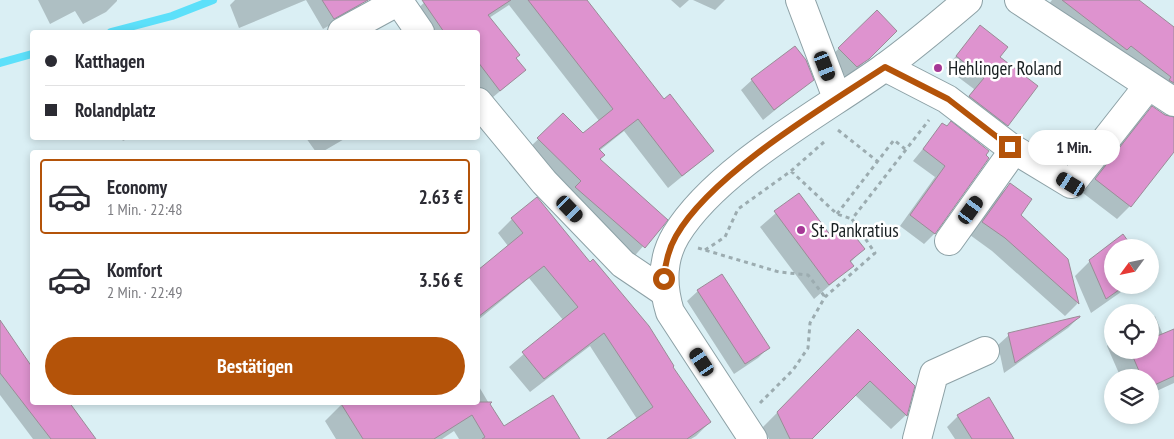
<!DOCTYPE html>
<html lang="de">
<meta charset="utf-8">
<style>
body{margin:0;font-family:"PT Sans Narrow",sans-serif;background:#f2f2f3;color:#2b2b33;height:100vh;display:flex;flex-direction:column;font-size:19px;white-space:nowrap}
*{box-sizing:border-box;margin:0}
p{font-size:16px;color:#7c7c81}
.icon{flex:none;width:28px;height:28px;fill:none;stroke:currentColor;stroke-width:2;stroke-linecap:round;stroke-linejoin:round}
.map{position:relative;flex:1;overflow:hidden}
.drawer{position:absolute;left:30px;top:150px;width:450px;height:255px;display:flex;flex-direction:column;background:#fff;border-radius:5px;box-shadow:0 2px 8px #0003}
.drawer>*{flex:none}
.top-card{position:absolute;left:30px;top:30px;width:450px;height:110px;border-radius:5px;box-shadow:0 2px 8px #0003;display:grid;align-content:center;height:110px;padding:0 15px;background:#fff}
.needle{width:32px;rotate:237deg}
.tools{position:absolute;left:1104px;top:239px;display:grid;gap:10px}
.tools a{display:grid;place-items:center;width:55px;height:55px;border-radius:50%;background:#fff;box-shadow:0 2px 8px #0003;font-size:25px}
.end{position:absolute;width:22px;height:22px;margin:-11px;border:6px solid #b45309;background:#fff;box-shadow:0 0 0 2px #fff}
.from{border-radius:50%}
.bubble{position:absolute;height:35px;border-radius:18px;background:#fff;box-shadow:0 2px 8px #0003;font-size:16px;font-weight:700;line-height:35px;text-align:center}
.car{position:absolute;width:15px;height:30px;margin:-15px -8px;border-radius:6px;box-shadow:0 0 4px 1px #0007;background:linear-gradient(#222 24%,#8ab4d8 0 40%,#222 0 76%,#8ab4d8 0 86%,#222 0)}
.top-card b{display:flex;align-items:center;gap:18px;height:48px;font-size:19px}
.top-card b+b{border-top:1px solid #e1e1e2}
.top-card i{width:12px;height:12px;background:#2b2b33}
ul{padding:9px 0 0;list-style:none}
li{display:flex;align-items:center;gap:15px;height:75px;margin:0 10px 8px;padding:0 5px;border:2px solid transparent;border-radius:5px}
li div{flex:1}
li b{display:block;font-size:19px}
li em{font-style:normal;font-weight:700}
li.current{border-color:#b45309}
li>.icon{width:45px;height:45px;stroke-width:1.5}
.action{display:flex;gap:10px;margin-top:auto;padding:10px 15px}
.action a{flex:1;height:58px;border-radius:30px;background:#b45309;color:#fff;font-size:20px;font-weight:700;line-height:58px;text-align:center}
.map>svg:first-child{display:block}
.shadow{fill:#0003}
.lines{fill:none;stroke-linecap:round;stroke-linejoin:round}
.stream{stroke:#5ce0fa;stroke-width:8}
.building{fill:#de93cf;stroke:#9a8c97}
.minor-casing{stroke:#8da1a6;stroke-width:30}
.major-casing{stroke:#8da1a6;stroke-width:30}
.path{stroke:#9cacb0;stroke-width:3;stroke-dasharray:4 4;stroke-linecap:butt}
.minor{stroke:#fff;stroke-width:28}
.major{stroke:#fff;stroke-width:28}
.route{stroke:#b45309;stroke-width:6}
.poi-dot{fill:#a63896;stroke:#fff;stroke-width:2}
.labels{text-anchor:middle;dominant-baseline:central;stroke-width:5;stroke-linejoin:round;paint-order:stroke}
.poi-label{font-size:19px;fill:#181f21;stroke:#fff;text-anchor:start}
</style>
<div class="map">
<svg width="1174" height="439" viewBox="0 0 1174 439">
<rect width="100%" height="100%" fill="#daeff4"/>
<path class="shadow" d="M38,0h79v1l-11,11 -23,12 -8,-13 -25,13z
M235,0h130l-10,11 -32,18 -17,-29 -67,28 -9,-23z
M427,0h158l78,101 50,50 -45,37 -44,-57 -25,20 -1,9 68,60 -35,40 -106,-108 38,-37 20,20 17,-13 -91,-117 -20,13 36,52 -39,33 -8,-11v-60h-56l-11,-17z
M671,0h18l-9,8z
M693,0h32l-10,10z
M1052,0h85l37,28v79l-129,-98z
M877,11l19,20 -40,39 -10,7 -18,-18z
M980,27l18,30 9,68 -11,11 -36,-28 14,-19 -28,-21z
M752,80h60l-49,40 -22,-30z
M1152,108l22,11v31l-44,56 -13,13 -34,-26 56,-72z
M943,124l41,31 -49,78 -11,11 -24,-18 35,-49 -22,-16z
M121,138h8l-6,3z
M306,138h40l-24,14h-6z
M1010,185l9,30 48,45 10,44 -12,12 -73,-65 -22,-16 27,-38z
M798,194l33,44 32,11 -13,14 2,3 -38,33 -54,-72z
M512,219l159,148 39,55 -14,14 -5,3h-85l31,-20 -47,-73 -60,46 -21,-25 54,-47 -34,-42 -51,42v-50l30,-24 -10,-13z
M1112,248v37h19l-40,28 -16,-37 15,-15z
M698,291l70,57 -10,10 -24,16 -47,-73z
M1155,316l8,19 11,-5v53l-24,11v-16h-29l-14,-32 5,-6v10h38v-31z
M1078,318l-10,10 -64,45 -6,-28 11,-10z
M0,322l32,47v33l63,37h-62l-33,-44z
M858,331l48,84 -15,14 -36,-34 -45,44h-41l-6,-12z
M478,385l25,42 59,12h-103l-5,-8 -12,8h-106l-11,-18 17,-17 136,-2z
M958,416l54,23h-57l-8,-12z"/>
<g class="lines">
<path class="stream" d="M111,32l61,-16 41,-16
M0,63l32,-9"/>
</g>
<path class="building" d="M322,0h46l-34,19z
M422,0h89l-23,15 32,40 -4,3 10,12 -26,21 -22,-29v-30h-34z
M528,0h59l77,99 6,-5 44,57 -32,25 -44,-57 -39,30 6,6 -5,4 68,61 -23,28 -70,-61 6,-6 -44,-43 26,-25 20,20 30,-24z
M1062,0h77l35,27v56l-5,-3 2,-3 -40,-31 -4,4z
M877,10l20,21 -28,28 -12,8 -19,-19z
M980,25l28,22 -8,10 38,29 -30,40 -39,-30 15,-18 -28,-22z
M795,46l11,14 8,20 -40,30 -23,-31z
M1152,106l13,9 9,2v35l-43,55 -36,-28z
M951,121l38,30 -3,4 3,3 -54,76 -25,-19 35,-49 -22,-17 19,-26 5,3z
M1010,183l22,16 -11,16 47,44 11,45 -74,-66 -23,-16z
M799,193l32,43 15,-11 19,24 -15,12 4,5 -25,19 -55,-74z
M537,197l53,65 3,-3 56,67 25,40 -1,1 38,55 -24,17h-80l46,-32 -49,-74 -60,46 -22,-27 56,-45 -34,-41 -66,51v-47l45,-37 -12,-15z
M1123,234l10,14h-21v37h14l-20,14 -17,-39z
M722,274l48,74 -25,16 -48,-74z
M1080,316v1l-65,46 -7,-30z
M0,320l32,47v35h37l27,37h-45l-51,-66z
M858,329l57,57 -8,30 -37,-35 -58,58h-22l-13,-27z
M1174,329v47l-24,11v-9h-8l-12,-28h20v-11z
M553,395l27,44h-98l3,-2 -13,-22 -38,24h-71l-23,-37h152l-2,2 14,22z
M989,397l25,42h-42l-15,-24z"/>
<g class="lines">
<defs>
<path id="minor" d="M398,0l22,32
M800,0l37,98
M1019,0l155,102
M342,32l57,-31
M885,67l62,32 63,48 61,37 77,-98
M478,102l66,80 79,82 40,27
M949,241l65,-91
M917,439l17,-65 51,-23"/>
<path id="major" d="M753,439l-83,-127c-8,-26 -9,-52 6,-77 41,-67 145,-122 209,-168 29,-21 56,-44 83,-67"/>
</defs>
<use href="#minor" class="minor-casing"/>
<use href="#major" class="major-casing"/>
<path class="path" d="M838,130l39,31
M791,171l33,-29
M837,214l57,-74 11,9
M698,248l81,24 29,3 17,22
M705,250l20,-13 13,-28 53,-38 46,43 15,5
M760,403l33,-33 15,-22 2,-25 15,-26 50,-44 -23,-34 77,-99"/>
<use href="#minor" class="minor"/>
<use href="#major" class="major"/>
</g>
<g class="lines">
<path class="route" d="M664,279c1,-14 5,-31 12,-43 35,-62 149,-130 209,-169l63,32 62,48"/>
</g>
<g class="poi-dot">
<circle cx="938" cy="68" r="5"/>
<circle cx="801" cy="230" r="5"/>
</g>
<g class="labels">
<g class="poi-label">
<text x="948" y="68">Hehlinger Roland</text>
<text x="811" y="230">St. Pankratius</text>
</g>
</g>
</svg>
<div class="tools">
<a><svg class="needle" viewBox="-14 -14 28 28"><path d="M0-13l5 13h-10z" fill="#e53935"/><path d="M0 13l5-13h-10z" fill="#7c7c81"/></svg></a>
<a><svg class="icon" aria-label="locate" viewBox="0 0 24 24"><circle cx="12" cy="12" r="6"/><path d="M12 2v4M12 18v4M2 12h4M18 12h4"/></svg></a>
<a><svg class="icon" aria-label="layers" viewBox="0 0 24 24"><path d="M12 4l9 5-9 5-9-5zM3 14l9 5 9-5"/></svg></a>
</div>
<i class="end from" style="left:664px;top:279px"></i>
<i class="end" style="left:1010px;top:147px"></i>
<div class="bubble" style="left:1028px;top:130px;width:92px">1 Min.</div>
<i class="car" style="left:825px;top:66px;rotate:159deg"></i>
<i class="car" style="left:1071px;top:184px;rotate:301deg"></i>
<i class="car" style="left:570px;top:209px;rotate:136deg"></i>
<i class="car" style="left:971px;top:210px;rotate:36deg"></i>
<i class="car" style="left:702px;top:362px;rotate:326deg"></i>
<div class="top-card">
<b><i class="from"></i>Katthagen</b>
<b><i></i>Rolandplatz</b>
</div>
<section class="drawer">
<ul>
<li class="current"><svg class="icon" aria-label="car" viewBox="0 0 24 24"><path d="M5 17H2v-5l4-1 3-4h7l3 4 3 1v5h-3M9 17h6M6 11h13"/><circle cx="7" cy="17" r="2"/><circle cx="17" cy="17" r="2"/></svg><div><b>Economy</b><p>1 Min. · 22:48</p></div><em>2.63 €</em></li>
<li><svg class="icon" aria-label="car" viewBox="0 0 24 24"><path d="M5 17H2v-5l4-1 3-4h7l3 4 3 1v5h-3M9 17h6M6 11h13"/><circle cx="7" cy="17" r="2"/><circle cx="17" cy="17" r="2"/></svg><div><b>Komfort</b><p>2 Min. · 22:49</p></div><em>3.56 €</em></li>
</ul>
<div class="action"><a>Bestätigen</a></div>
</section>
</div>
